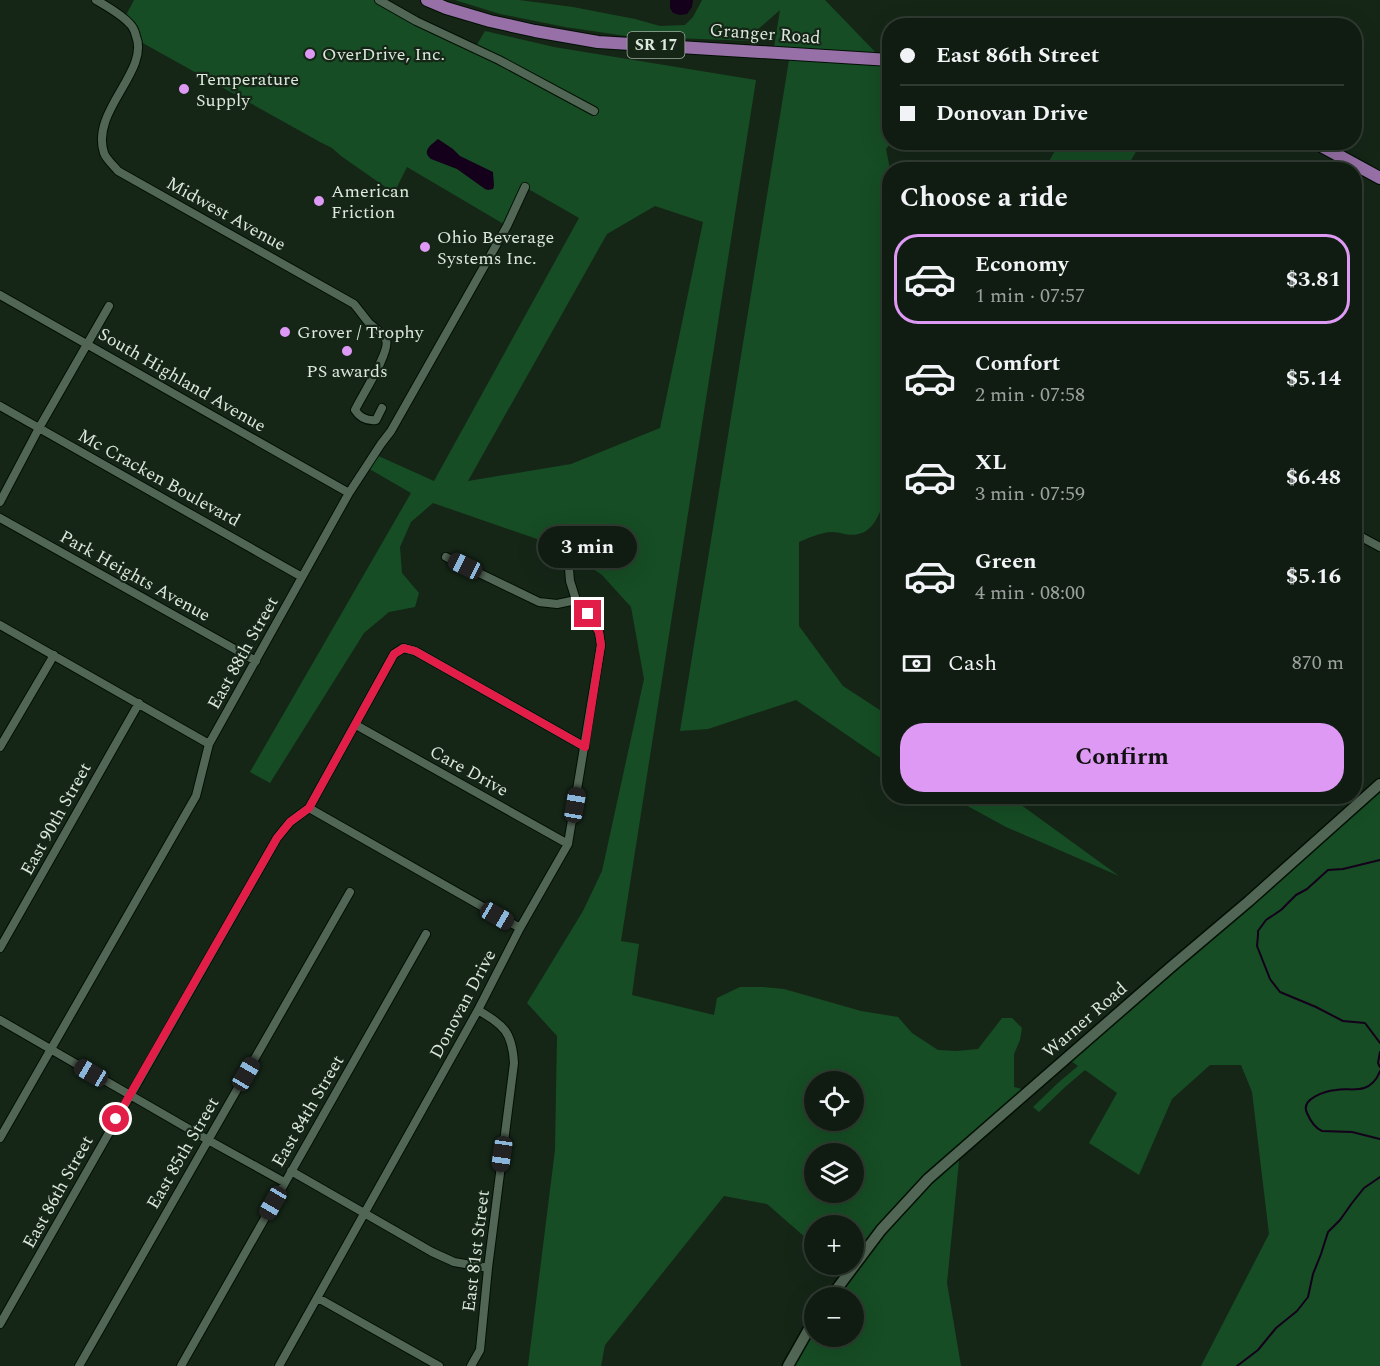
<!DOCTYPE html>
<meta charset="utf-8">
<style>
body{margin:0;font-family:Spectral,serif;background:#19251a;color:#f1f3f6;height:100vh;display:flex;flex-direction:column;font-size:22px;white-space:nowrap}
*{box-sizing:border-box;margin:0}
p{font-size:20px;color:#9ca19f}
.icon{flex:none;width:33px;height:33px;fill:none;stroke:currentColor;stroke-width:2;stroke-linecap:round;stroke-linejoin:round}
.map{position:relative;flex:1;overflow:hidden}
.sheet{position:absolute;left:882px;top:162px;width:480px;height:642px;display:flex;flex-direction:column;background:#101c11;border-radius:24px;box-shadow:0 6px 24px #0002,0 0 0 2px #303a31}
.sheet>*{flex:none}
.banner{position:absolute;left:882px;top:18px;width:480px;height:132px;border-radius:24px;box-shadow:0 6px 24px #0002,0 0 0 2px #303a31;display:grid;align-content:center;height:132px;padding:0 18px;background:#101c11}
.fabs{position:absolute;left:804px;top:1071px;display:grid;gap:12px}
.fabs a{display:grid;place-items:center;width:60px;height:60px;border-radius:50%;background:#101c11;box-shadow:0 6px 24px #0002,0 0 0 2px #303a31;font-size:30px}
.end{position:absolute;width:27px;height:27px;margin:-14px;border:8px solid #e11d48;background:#fff;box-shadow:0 0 0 3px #fff}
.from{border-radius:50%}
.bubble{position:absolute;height:42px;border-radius:21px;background:#101c11;box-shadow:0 6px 24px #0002,0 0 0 2px #303a31;font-size:20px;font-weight:700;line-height:42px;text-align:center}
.car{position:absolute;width:18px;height:36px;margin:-18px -9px;border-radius:8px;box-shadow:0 0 4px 2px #0007;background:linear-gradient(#222 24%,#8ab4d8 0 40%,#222 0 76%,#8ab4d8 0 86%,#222 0)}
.banner b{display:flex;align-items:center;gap:21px;height:57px;font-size:22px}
.banner b+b{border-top:2px solid #303a31}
.banner i{width:15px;height:15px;background:#f1f3f6}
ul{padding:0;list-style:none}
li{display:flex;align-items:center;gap:18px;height:90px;margin:0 12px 9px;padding:0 6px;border:3px solid transparent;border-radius:24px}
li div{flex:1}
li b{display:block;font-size:22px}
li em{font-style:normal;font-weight:700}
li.active{border-color:#dd99f3}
li>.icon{width:54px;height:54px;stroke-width:1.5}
h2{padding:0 18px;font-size:27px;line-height:72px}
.pay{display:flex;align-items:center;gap:15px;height:66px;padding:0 18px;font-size:22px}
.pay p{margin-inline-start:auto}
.primary-button{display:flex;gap:12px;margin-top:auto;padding:12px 18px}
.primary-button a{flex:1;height:69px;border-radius:24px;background:#dd99f3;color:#111;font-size:24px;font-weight:700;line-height:69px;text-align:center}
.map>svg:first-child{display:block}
.green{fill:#164d24;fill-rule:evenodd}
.water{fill:#14001b}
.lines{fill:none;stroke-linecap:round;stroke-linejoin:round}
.stream{stroke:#14001b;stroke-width:2}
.street-casing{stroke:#020f04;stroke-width:10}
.secondary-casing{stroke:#020f04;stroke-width:13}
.primary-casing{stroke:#020f04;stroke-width:14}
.street{stroke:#526655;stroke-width:8}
.secondary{stroke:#526655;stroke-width:10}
.primary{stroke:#9670a6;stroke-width:12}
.route{stroke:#e11d48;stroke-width:8}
.poi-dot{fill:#dd99f3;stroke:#152617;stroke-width:2}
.labels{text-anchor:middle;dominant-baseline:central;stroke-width:4.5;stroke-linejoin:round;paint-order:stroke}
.shield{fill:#152617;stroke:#a0ada2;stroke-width:1.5}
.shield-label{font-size:16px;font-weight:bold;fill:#dce7dd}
.street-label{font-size:18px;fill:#dce7dd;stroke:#152617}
.poi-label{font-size:18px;fill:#dce7dd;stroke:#152617;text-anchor:start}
</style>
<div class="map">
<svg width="1380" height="1366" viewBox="0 0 1380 1366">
<rect width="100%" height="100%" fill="#152617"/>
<path class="green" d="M134,0h245l96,48 10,-17 69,16 202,33 -135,861 18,3 -7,51 82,20 3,-17 23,-11h23l21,2 77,22 37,6 14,16 26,17 19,1 21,-2 24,-31h10l10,10 -2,12 -6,14v33l15,4 -69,60 -13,132 14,83h-173l26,-46v16h40v-38l-24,-1 17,-24 -9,-8 16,-1v-38h-40v19l-47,-41 -43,-8 -119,149 -4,21h-73l27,-216 2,-114 -30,-33 56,-92 19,-40 42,-192 -13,-72 -29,-32 -39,-27 -130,-45 -22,19 -11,25 2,26 17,20 -4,14 -26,5 -25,21 -94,150 -20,-11 161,-279 -45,-26 8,-13 60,27 145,-263 -54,-31 -18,39 -100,-59 -13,26 -53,-37 -9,-8 -12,-6 -179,-100 -17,-23zM655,206l48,16 -43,206 -89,36 -103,17 139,-247zM814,1082h40v38h-40zM814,1154h40v38h-40z
M455,0h64l54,7 62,12 25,7 25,-1 8,-8 9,-17h123l58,60h6l2,83 -5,6 4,20v247l-7,18c1,4 3,9 4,13 4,22 -1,77 -25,86 -15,5 -19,-2 -32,-1 -10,1 -22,6 -31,10v84l44,60 46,30v47l-13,-8 -80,-55 -88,29 -28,2 110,-677 -17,-1 7,-43 -24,21 -6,10 -124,-5 -61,-9 -65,-13z
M1060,142h81v1l-15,26h-66l-12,-6z
M1380,784v582h-179l68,-132 -17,-142 -11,-27h-31l-38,34 -33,76 -50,-32 28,-50 -32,-23 -21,18 -25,24 -6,-5 26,-25 19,-16 -11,-8z
M951,797h59l109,79 -113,-49z"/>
<path class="water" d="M670,0h23l-1,7 -5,7 -7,1 -7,-2 -3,-5z
M438,139l15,10 7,7 33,16 1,14 -1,3 -5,1 -3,-1 -28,-20 -26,-10c-10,-8 0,-14 7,-20z"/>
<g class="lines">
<path class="stream" d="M1380,860l-37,9 -15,1 -21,19 -11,6 -15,15 -15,10 -8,11v4l-1,11 13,33 10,13 36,15 27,14 22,2 15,20
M1380,1052l-2,11 2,4
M1380,1071c-3,8 -7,14 -16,17 -9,3 -19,0 -28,2 -11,1 -36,9 -29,23 3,7 8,15 15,18l30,1 28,7
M1237,1366l21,-16 18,-22 21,-17 11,-14 5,-23 8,-20 7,-22 12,-12 12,-17 12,-15 16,-11"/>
<defs>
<path id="street" d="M96,0c12,7 25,14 34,24 3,3 5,8 6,12 14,35 -46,75 -32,117 2,6 10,13 14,18l236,133c5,6 10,13 15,19 5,5 15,10 17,17 5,11 -25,57 -31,70 5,8 12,11 21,10l6,-12
M379,0l37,21 83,39 95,51
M0,295l349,198
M0,406l302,171
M0,502l39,-74 70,-122
M0,518l256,143
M1354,533l26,14
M446,557l93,45 18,2 19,-4
M0,625l209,119
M356,725l212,119
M0,747l54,-92
M309,808l211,120
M0,948l139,-245
M0,1020l208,120 76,42
M0,1138l196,-342 13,-52 140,-251 32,-49 10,-13 116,-205 18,-39
M291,1171l141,81 22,10 34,6
M318,1298l121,68
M0,1324l277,-486 13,-16 19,-14 85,-154 9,-6 12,3 170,96
M79,1366l271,-474
M181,1366l245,-432
M279,1366l199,-356 42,-82 48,-84 33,-199 -2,-13 -11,-18 -12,-14 -6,-19 -1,-12
M471,1366l9,-16 8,-82 26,-205c-2,-32 -10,-37 -36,-53"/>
<path id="secondary" d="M830,1298l51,-68 47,-51 243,-212 78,-66 131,-117
M788,1366l26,-46"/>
<path id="primary" d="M427,0l19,8 44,13 45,10 63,11 292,18
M1314,142l66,36"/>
</defs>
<use href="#street" class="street-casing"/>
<use href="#secondary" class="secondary-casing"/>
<use href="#primary" class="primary-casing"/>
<use href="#street" class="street"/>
<use href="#secondary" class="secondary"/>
<use href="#primary" class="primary"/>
</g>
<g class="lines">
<path class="route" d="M116,1119l161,-281 13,-16 19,-14 85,-154 10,-6 11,3 170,96 16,-102 -2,-13 -11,-18"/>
</g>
<g class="poi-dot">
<circle cx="310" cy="54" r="6"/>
<circle cx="184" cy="89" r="6"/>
<circle cx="319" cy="201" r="6"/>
<circle cx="425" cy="247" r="6"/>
<circle cx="285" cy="332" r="6"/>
<circle cx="347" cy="351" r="6"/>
</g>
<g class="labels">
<rect class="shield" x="627.5" y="32" width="57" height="26" rx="4.5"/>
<g class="shield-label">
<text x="656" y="45">SR 17</text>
</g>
<g class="street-label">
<text transform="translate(765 34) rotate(4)">Granger Road</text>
<text transform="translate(226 214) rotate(29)">Midwest Avenue</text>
<text transform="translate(182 380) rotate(30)">South Highland Avenue</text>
<text transform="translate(159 478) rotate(29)">Mc Cracken Boulevard</text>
<text transform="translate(135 576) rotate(29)">Park Heights Avenue</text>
<text transform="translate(243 653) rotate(-61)">East 88th Street</text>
<text transform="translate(469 771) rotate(29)">Care Drive</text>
<text transform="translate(56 819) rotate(-61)">East 90th Street</text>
<text transform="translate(463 1004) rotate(-62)">Donovan Drive</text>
<text transform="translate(1085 1020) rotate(-41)">Warner Road</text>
<text transform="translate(308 1111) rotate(-60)">East 84th Street</text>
<text transform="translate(183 1153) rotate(-60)">East 85th Street</text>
<text transform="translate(58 1192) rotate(-61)">East 86th Street</text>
<text transform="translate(476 1251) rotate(-83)">East 81st Street</text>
</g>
<g class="poi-label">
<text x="322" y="54">OverDrive, Inc.</text>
<text x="196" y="79">Temperature<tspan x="196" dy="21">Supply</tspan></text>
<text x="331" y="191">American<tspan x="331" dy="21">Friction</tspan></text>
<text x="437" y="237">Ohio Beverage<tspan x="437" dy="21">Systems Inc.</tspan></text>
<text x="297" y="332">Grover / Trophy</text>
<text x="347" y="371" text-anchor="middle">PS awards</text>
</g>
</g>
</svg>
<div class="fabs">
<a><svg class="icon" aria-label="locate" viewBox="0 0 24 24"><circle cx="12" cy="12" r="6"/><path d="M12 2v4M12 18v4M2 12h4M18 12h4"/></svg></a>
<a><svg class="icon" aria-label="layers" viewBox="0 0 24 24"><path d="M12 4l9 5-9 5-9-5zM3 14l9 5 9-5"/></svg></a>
<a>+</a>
<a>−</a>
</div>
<i class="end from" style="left:116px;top:1119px"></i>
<i class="end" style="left:588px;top:614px"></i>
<div class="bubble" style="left:538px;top:526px;width:99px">3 min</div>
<i class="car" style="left:465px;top:566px;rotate:296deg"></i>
<i class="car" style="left:575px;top:805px;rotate:10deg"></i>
<i class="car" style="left:497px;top:916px;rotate:120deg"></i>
<i class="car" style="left:91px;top:1073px;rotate:300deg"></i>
<i class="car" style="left:246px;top:1074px;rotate:30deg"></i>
<i class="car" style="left:502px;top:1154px;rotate:188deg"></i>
<i class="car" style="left:273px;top:1203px;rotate:210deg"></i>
<div class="banner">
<b><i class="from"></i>East 86th Street</b>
<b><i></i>Donovan Drive</b>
</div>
<section class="sheet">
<h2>Choose a ride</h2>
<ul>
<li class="active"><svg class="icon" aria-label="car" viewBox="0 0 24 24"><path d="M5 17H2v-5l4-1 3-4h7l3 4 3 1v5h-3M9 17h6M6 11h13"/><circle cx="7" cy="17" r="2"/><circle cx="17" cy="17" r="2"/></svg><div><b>Economy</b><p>1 min · 07:57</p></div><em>$3.81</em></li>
<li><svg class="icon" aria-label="car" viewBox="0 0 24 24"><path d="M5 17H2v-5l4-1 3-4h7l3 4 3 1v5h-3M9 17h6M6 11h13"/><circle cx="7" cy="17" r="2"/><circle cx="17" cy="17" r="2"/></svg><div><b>Comfort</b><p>2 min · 07:58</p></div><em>$5.14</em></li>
<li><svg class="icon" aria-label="car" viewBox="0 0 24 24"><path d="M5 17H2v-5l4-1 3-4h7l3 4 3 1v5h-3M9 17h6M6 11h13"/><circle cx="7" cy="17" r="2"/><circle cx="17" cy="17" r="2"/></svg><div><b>XL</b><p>3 min · 07:59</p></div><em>$6.48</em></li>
<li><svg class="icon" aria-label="car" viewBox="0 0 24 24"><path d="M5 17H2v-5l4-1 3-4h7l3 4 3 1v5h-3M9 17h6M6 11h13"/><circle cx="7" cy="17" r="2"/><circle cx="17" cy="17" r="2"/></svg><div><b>Green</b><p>4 min · 08:00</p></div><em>$5.16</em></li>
</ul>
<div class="pay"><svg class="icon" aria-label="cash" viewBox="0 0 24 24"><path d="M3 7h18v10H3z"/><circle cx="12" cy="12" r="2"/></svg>Cash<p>870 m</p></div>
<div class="primary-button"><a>Confirm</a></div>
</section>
</div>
